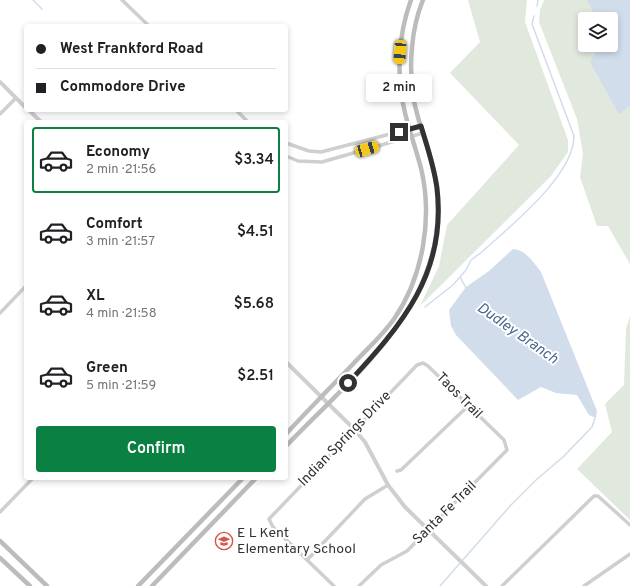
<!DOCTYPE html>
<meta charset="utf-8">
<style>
body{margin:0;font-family:Overpass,sans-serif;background:#f6f6f6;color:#202124;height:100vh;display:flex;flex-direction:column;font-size:15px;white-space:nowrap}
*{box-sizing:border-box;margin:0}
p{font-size:13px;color:#757577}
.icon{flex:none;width:22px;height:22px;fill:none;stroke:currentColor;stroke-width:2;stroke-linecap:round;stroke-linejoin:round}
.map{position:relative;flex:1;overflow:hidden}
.side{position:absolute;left:24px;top:120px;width:264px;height:360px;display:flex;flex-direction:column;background:#fff;border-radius:4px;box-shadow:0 2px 6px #0003}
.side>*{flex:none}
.hud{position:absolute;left:24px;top:24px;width:264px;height:88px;border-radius:4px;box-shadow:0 2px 6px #0003;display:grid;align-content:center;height:88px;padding:0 12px;background:#fff}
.tools{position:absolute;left:578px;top:12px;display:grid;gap:8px}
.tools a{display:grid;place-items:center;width:40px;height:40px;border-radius:4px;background:#fff;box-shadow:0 2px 6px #0003;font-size:20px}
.end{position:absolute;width:18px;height:18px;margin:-9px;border:5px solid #323232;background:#fff;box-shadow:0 0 0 2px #fff}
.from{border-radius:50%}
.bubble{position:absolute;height:28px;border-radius:4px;background:#fff;box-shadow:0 2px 6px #0003;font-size:13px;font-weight:600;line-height:28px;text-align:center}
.car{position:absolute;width:12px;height:24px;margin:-12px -6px;border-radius:5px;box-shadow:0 0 3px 1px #0007;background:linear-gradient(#f5c518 24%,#345 0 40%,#f5c518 0 76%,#345 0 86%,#f5c518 0)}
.hud b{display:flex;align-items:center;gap:14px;height:38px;font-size:15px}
.hud b+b{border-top:1px solid #e0e0e0}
.hud i{width:10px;height:10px;background:#202124}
ul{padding:7px 0 0;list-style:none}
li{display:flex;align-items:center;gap:12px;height:66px;margin:0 8px 6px;padding:0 4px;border:2px solid transparent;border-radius:4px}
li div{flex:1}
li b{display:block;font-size:15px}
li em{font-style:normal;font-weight:600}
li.on{border-color:#0b8043}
li>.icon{width:36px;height:36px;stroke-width:1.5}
.cta{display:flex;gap:8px;margin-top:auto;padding:8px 12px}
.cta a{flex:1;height:46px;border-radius:4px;background:#0b8043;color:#fff;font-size:16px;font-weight:600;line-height:46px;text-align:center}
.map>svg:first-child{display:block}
.green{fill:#e1e8dd;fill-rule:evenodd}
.water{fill:#d1ddeb}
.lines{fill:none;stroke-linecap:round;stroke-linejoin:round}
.stream{stroke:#d1ddeb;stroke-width:1.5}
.minor{stroke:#cfcfcf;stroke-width:3.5}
.tertiary{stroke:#cfcfcf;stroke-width:4}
.secondary{stroke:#bcbcbc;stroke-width:4.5}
.route{stroke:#323232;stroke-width:5}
.labels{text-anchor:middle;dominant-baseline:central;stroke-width:4;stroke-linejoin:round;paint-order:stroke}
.street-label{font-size:14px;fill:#323232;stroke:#fff}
.poi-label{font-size:14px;fill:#323232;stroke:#fff;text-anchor:start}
.water-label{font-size:15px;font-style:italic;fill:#48688d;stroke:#fff}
</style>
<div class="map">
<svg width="630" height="586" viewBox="0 0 630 586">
<rect width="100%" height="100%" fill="#fff"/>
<path class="green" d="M468,0h59l-2,22 43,118v12l-17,24 -131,130 19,-40 8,-41 72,-80 -69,-72 30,-31z
M544,0h86v264l-22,-38h-11l-17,-49 3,-23 -6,-35 -38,-97 1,-12zM585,19h26v26h-26z
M630,316v204l-53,-51 35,-37 -7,-28 19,-19 2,-56z"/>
<path class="water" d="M587,0h43v106l-11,8 -29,-52 10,-17h11v-26h-14z
M513,249c12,0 21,14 28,23l56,139 -1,7 -7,-3 -12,-20 -21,-2 -15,-6 -23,13 -62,-65 -5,-9 -2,-16 17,-23 23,-16z"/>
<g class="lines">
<path class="stream" d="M33,0l9,9
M537,6l1,-6
M466,288l-6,-11 6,-7 5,-10 11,-8c28,-26 92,-76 92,-116l-42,-112 2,-8
M425,307l28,-22 6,-7
M440,586l71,-81 25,-25 27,-23 29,-30 3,-9"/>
<path class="minor" d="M122,0l27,26
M236,110l12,12
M0,114l16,-16
M286,143l23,8 12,1 100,-26
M286,156l12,5 24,1 101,-29
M0,313l26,-27
M397,471l4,-1 67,-64
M0,512l33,-34
M307,560l58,-61 23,-14
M334,586l-61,-59 -4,-8 148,-154 6,-2 5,3 76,74 3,10 -100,101 -26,14 -22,21
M502,586l92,-90h4l32,29
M584,586l46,-32"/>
<path class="tertiary" d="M0,82l26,26
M29,110l12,12
M286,362l68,67 11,13 23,43 17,22 81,79"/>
<path class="secondary" d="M286,434c22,-24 45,-47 67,-70 14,-15 29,-28 41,-45 29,-42 39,-101 27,-151 -5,-18 -11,-36 -16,-55 -9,-36 -7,-78 6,-113
M286,446c78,-81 178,-156 146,-283 -6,-22 -15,-44 -19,-67 -4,-31 -2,-67 10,-96
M0,541l47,45
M0,558l30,28
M138,586l105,-108
M152,586l104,-108"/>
</g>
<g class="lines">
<path class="route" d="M348,383c54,-58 99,-110 89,-195 -3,-22 -10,-42 -16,-62l-22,6"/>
</g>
<defs>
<symbol id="school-ring" viewBox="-11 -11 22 22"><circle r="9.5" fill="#fff" stroke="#d4534a" stroke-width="1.5"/><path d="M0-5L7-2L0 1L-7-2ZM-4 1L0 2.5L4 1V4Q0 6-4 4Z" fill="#d4534a"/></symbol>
</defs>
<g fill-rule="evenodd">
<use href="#school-ring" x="214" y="531" width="20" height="20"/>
</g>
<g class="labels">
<g class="street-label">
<text transform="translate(459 396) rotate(45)">Taos Trail</text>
<text transform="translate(345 439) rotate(-46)">Indian Springs Drive</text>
<text transform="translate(445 513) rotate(-45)">Santa Fe Trail</text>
</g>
<g class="poi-label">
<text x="237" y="533">E L Kent<tspan x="237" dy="16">Elementary School</tspan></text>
</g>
<g class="water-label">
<text transform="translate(517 334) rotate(35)">Dudley Branch</text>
</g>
</g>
</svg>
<div class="tools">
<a><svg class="icon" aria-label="layers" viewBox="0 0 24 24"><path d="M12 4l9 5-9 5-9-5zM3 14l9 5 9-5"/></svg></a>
</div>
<i class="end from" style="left:348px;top:383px"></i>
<i class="end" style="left:399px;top:132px"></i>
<div class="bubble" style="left:366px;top:74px;width:66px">2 min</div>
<i class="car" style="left:400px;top:52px;rotate:184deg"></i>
<i class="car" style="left:367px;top:149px;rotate:74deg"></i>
<div class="hud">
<b><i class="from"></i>West Frankford Road</b>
<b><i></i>Commodore Drive</b>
</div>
<section class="side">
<ul>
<li class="on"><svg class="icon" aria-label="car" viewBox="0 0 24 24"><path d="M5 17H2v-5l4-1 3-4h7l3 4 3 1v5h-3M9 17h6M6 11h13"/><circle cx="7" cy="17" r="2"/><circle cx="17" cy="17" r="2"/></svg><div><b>Economy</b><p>2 min · 21:56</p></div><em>$3.34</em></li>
<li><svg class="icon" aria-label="car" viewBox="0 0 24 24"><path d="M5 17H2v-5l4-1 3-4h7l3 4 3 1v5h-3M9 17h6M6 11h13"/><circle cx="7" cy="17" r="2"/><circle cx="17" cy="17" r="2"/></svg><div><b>Comfort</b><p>3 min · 21:57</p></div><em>$4.51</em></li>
<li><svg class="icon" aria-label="car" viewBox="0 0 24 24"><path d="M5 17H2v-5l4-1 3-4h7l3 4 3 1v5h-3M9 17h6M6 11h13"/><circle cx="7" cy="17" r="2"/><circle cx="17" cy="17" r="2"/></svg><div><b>XL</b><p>4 min · 21:58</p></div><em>$5.68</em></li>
<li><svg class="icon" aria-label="car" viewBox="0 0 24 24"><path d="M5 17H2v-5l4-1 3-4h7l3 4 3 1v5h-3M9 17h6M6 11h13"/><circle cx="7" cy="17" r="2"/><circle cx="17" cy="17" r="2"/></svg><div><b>Green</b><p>5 min · 21:59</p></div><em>$2.51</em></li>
</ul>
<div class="cta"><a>Confirm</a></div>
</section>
</div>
